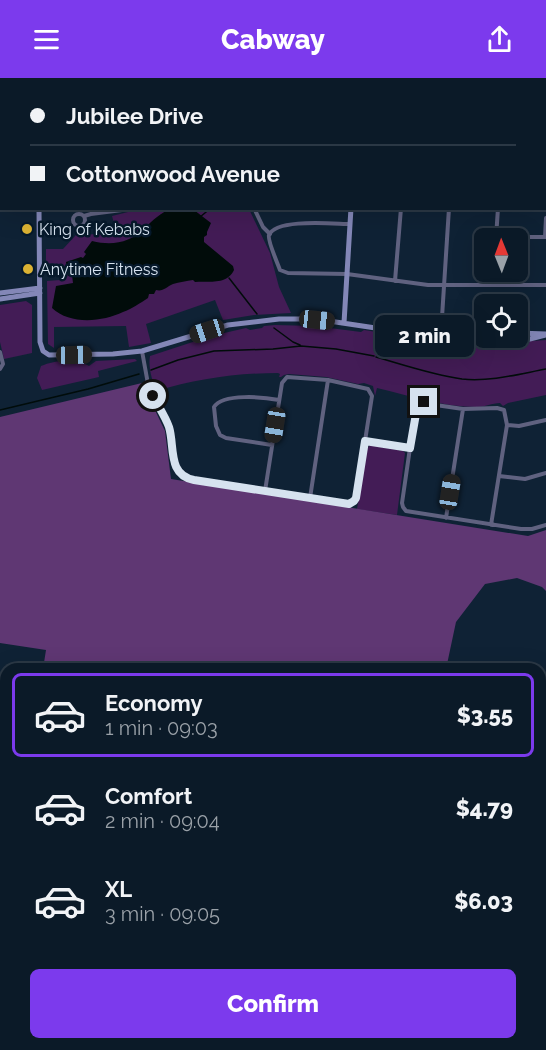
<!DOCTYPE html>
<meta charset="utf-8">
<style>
body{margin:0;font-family:Raleway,sans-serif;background:#142330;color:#f1f3f6;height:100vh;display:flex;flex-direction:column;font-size:22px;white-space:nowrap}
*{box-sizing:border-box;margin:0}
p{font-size:20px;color:#9aa1a8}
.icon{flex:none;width:33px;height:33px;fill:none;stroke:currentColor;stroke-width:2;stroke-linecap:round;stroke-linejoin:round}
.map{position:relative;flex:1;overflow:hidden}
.panel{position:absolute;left:0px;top:585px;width:546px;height:387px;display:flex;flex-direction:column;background:#0b1a28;border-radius:18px 18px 0 0;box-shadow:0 6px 24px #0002,0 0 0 2px #2b3845}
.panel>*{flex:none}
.guide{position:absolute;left:0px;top:0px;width:546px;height:132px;box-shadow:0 6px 24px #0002,0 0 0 2px #2b3845;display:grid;align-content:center;height:132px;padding:0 30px;background:#0b1a28}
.needle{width:39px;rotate:359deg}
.buttons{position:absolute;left:474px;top:150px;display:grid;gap:12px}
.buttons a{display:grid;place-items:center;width:54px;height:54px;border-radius:9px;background:#0b1a28;box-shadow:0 6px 24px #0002,0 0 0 2px #2b3845;font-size:30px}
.end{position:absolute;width:27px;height:27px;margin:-14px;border:8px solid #d6e2ef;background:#111;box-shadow:0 0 0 3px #111}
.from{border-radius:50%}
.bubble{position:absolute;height:42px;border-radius:9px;background:#0b1a28;box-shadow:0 6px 24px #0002,0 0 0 2px #2b3845;font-size:20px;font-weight:800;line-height:42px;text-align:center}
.car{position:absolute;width:18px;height:36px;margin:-18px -9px;border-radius:8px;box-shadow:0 0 4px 2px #0007;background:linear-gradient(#222 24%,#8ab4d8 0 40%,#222 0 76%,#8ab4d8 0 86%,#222 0)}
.guide b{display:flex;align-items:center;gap:21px;height:57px;font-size:22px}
.guide b+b{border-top:2px solid #2b3845}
.guide i{width:15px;height:15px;background:#f1f3f6}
ul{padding:10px 0 0;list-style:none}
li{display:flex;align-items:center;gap:18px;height:84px;margin:0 12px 9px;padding:0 18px;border:3px solid transparent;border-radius:9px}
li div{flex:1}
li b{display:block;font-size:22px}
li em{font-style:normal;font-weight:800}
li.on{border-color:#7c3aed}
li>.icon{width:54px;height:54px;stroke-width:1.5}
.action{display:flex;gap:12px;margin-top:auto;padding:12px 30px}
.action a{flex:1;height:69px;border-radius:9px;background:#7c3aed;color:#fff;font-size:24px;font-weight:800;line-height:69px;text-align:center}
header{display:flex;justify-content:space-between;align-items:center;height:78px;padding:0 30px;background:#7c3aed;color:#fff;font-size:27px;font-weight:800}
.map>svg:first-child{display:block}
.green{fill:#431c56}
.forest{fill:#5f3773}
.water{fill:#010c0a}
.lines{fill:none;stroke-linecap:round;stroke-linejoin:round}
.stream{stroke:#010c0a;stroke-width:1.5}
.street{stroke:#606280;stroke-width:4}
.secondary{stroke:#8387b7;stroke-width:5}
.route{stroke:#d6e2ef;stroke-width:8}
.poi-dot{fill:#dbb233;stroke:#06192b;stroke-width:2}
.labels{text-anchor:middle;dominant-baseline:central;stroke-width:5;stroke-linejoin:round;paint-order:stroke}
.poi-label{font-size:16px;fill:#d6e2ef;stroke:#06192b;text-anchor:start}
</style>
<header><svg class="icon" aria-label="menu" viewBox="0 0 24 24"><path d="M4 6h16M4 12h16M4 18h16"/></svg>Cabway<svg class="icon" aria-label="share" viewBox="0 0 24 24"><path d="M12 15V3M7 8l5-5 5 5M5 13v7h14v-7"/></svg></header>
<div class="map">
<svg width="546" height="972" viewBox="0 0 546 972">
<rect width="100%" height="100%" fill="#0f2235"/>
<path class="green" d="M186,0h137v2h-137z
M140,131h109l21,44 9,34 12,26 -37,2 -31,5 -8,-20 -69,24 5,19 -22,4 -3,-21 -72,1v21l-6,-4 -1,-63 13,-1v-16l-14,-1v-14h17l13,-14 23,-1 17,-4 -4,-14z
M26,223l6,4v48l-28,6 -4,-17v-37z
M275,247l39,1 47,6 3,-2 57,9 3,3 24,3 42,1 3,-2 53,-4v55l-38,8 -5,3 -3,-3c-8,0 -15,4 -23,4 -34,0 -67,-11 -100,-19l-2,8 -2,-10 -9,-3 -6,1 -32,-7 -37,-3 -5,1 -3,2h-2l1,-3 -2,-1c-42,0 -82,6 -122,18 -4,-11 -8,-24 -6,-35l61,-20 35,-8 4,2 12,-2 2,-2z
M135,281l2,2 -39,10 1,6 -57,13 -5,-12 4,-12c14,-6 35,-8 48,0l7,-5z
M370,367l33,6 2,2 -8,62 -40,-6 10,-60z
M0,838l6,1v109l-6,12z
M540,934l3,1 3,22v15h-13v-6h7z
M175,966h39l-1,6h-51z"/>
<path class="forest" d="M142,305l23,48 6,48 357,57 18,-6v61l-4,-4 -25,-9 -32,6 -29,38 -10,47h-403l3,-19 -46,-7v-226z
M540,647l6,4v271l-6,-1z"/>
<path class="water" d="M187,130l7,2 17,13 -4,9v3l-3,2v5l29,24 1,4c-7,15 -25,11 -39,12l-2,-2c-6,1 -14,2 -20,4 -7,3 -10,8 -17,6l-2,4h-5l-1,4c-8,5 -16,11 -25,14 -21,10 -53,13 -71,-4l4,-22 17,-3 -1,-8 -4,1 -2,-14 15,-5 2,1 3,-4 -2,-2 8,-11c20,5 38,2 53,-13 8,-8 16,-16 27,-19 5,-1 11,-1 15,-1z"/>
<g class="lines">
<path class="stream" d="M168,0v2
M200,139l11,-9
M229,200l28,36
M274,250l19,14 7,3
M376,279c28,8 57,18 86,22 28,3 57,-5 84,-10
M151,292l27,-10 36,-9 59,-2 28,-3 35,3 38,7
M0,332l88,-21 51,-15
M540,717l6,-1
M540,912l6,-13
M540,937l2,1
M0,939l6,-11
M539,966v6"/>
<path class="street" d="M465,0v2
M512,0v2
M428,2l1,-2
M538,2l6,-2
M0,8h2
M544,50h2
M0,54h2
M0,100h2
M254,130l9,19 7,7
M73 142a6 6 0 1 1 12 0a6 6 0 1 1-12 0Z
M84,138l7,-2 31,-4
M350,146c-15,0 -74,-6 -81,11 -2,5 9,29 11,35l8,3 59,1 81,11h118
M496,159h50
M545,159l1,-19
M496,160l2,-30
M395,203l6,-73
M493,207l1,-13
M441,255l8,-125
M142,273l6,33 21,45 6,37 4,6 10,7 160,25 5,-2 2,-4 9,-57 45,7 -8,55 1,4 3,4 115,18h11l14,-4
M0,274l3,12 -3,5
M507,347l12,1 27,-6
M272,367l-46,-7 -6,-3 -4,-9 -2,-19c9,-14 50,-10 65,-7
M410,370l7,-40 5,-5 41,6 34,-1 7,2 3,15 -16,100
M499,398l26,3 21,-6
M265,413l17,-108 5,-6 41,3 40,9 4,7 -7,45
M310,420l18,-118
M446,440l17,-109
M20,972l4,-6
M218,972l1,-6
M434,972l1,-6
M488,972l1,-6"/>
<path class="secondary" d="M36,0v2
M327,2v-2
M39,130l1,134 3,9 6,4 64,-1 29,-3 86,-26 51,-6h27l23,2 80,12 16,4 30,3 46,1 29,-2 16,-4
M0,215l40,-5
M0,221l40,-6
M344,245l7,-115
M413,254l71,1
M518,255l28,1
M306,966l15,6
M146,972l13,-6"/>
</g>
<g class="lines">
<path class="route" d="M153,318c5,10 12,20 16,31 6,19 -2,48 25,53l155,24 5,-3 2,-3 9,-57 45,7 7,-40 3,-4 4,-2"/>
</g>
<g class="poi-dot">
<circle cx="27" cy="151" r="6"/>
<circle cx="28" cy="191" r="6"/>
</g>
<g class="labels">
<g class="poi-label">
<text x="39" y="151">King of Kebabs</text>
<text x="40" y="191">Anytime Fitness</text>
</g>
</g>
</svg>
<div class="buttons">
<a><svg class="needle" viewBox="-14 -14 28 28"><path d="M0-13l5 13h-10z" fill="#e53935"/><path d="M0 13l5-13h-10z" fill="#9aa1a8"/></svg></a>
<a><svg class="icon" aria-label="locate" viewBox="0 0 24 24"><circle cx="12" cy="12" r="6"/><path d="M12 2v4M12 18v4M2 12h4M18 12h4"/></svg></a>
</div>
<i class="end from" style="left:153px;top:318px"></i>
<i class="end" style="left:424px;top:324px"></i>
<div class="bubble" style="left:375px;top:237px;width:99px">2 min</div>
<i class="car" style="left:317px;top:242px;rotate:96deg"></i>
<i class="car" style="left:207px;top:253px;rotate:252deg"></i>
<i class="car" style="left:74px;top:277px;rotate:89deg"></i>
<i class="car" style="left:275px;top:347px;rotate:189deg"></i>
<i class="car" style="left:450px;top:414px;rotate:9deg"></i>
<div class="guide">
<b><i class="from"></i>Jubilee Drive</b>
<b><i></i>Cottonwood Avenue</b>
</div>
<section class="panel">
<ul>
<li class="on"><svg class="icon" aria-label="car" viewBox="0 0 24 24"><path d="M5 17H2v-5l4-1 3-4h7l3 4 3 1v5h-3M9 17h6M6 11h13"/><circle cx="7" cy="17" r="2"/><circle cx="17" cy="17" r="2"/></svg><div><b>Economy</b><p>1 min · 09:03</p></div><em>$3.55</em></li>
<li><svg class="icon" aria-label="car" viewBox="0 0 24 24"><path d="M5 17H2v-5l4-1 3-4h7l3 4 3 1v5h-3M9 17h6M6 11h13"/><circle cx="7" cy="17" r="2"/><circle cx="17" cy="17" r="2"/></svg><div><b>Comfort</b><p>2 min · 09:04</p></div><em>$4.79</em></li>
<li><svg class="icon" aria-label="car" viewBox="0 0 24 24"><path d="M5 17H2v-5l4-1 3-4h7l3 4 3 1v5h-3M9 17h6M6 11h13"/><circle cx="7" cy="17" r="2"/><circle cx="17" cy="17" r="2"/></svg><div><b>XL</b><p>3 min · 09:05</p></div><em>$6.03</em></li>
</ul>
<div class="action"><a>Confirm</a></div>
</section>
</div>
